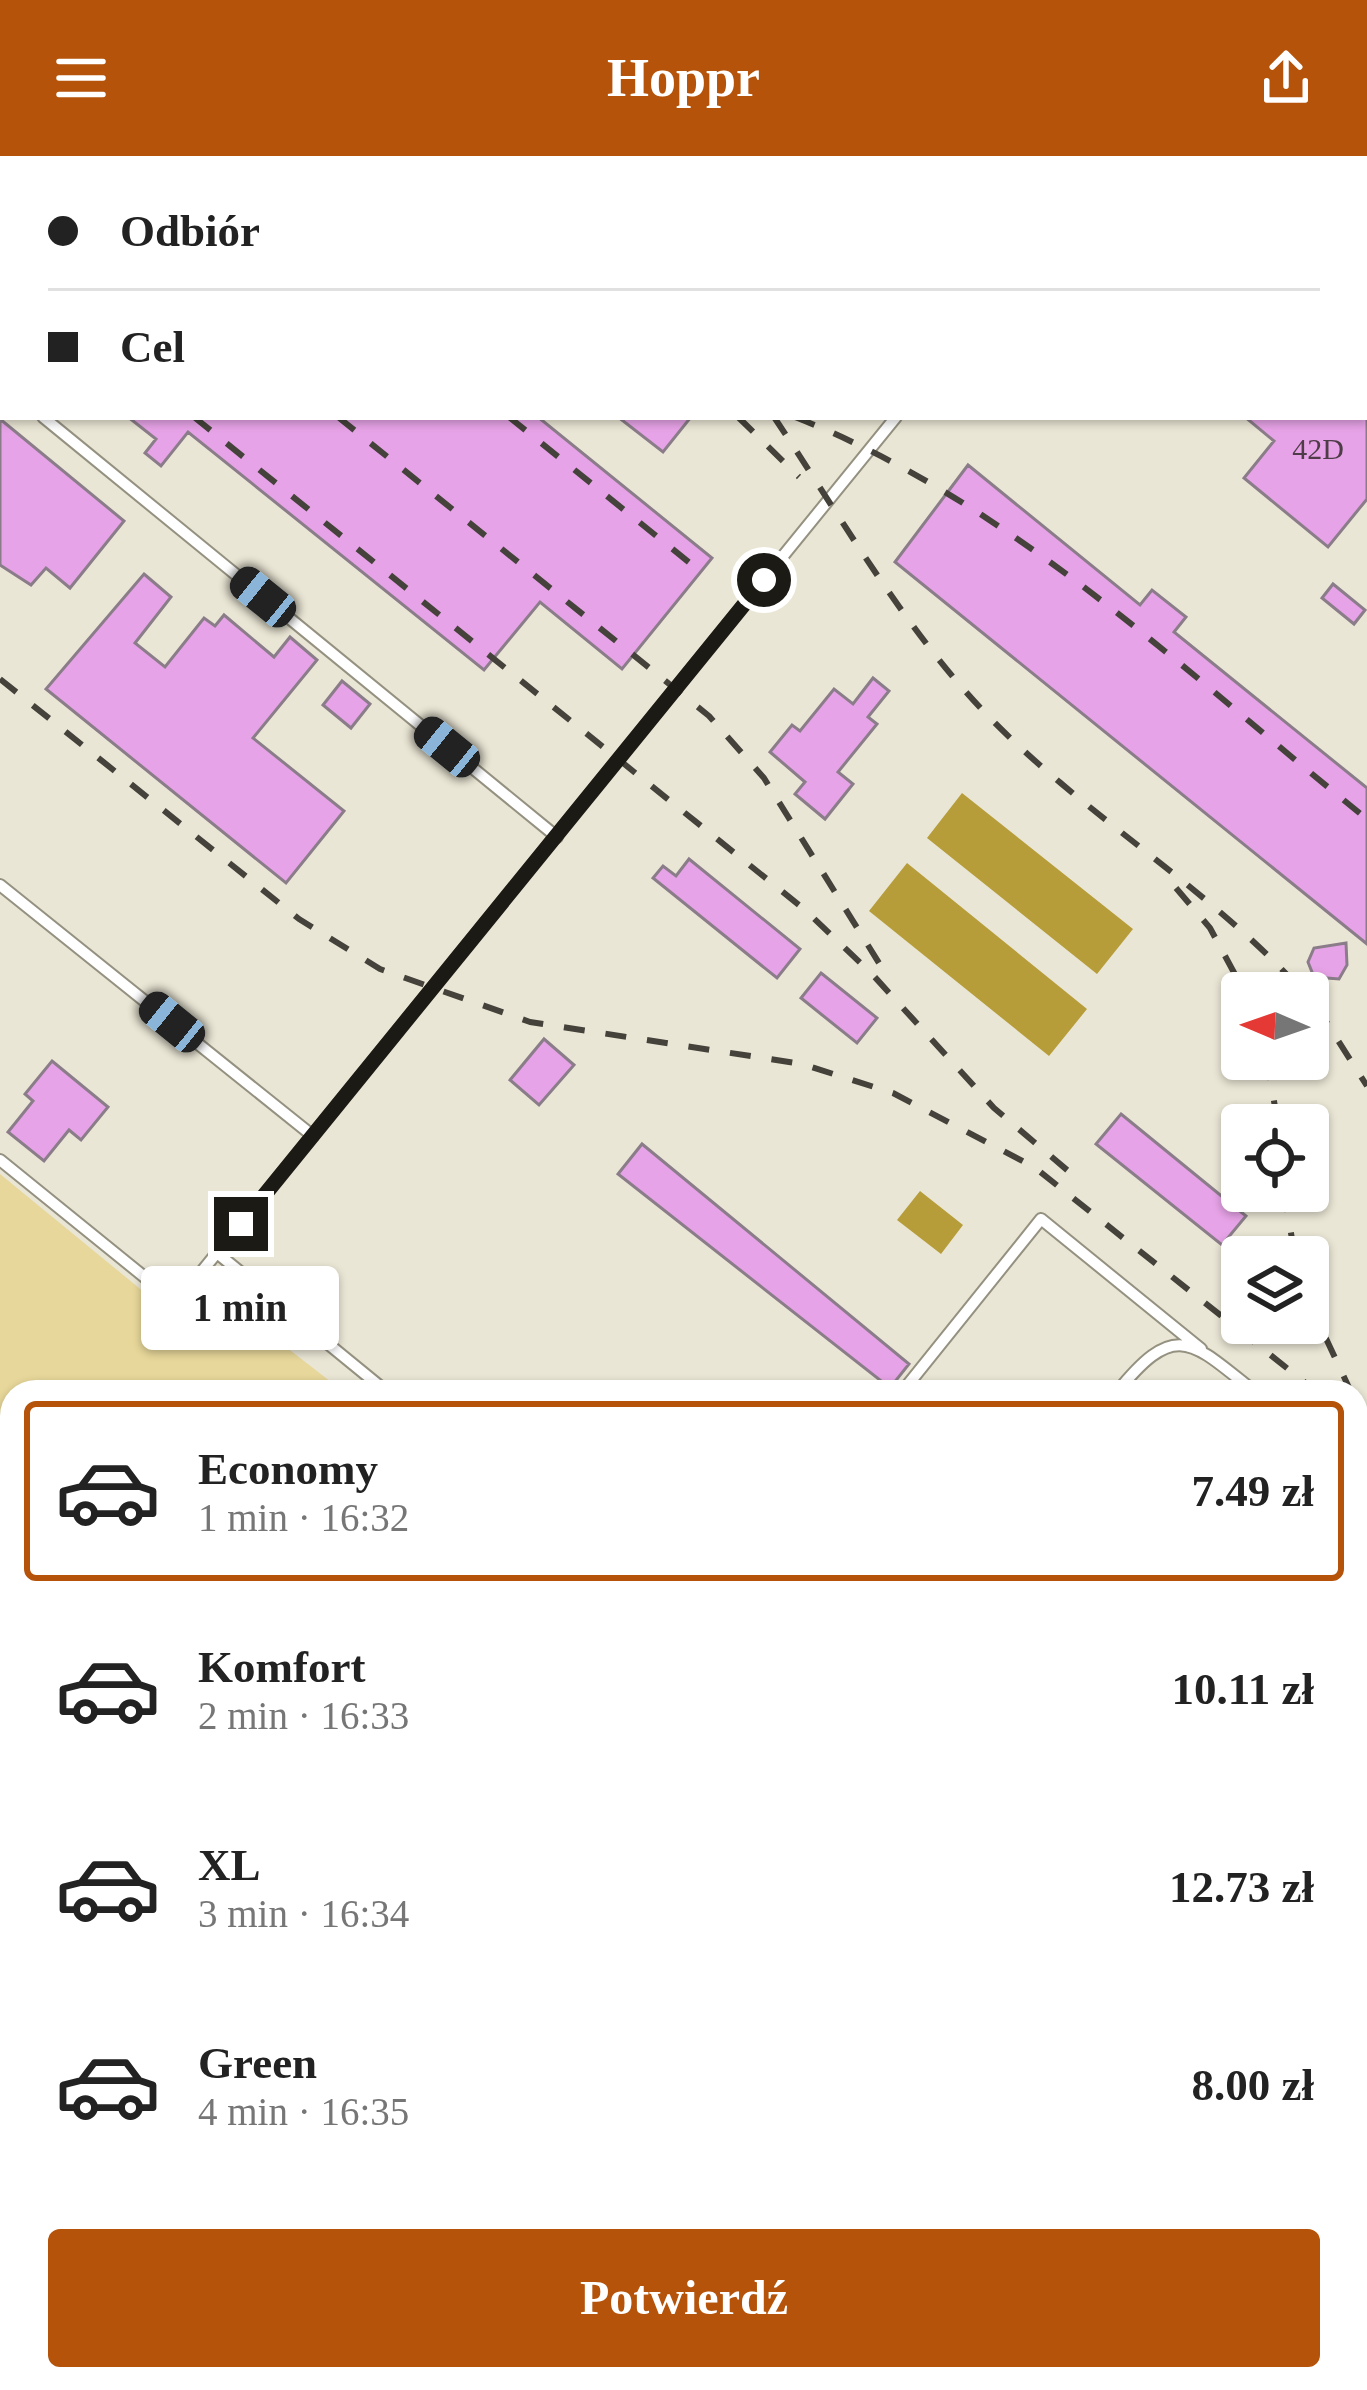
<!DOCTYPE html>
<html lang="pl">
<meta charset="utf-8">
<style>
body{margin:0;font-family:Georgia,serif;background:#f6f6f6;color:#222;height:100vh;display:flex;flex-direction:column;font-size:45px;white-space:nowrap}
*{box-sizing:border-box;margin:0}
p{font-size:39px;color:#767676}
.icon{flex:none;width:66px;height:66px;fill:none;stroke:currentColor;stroke-width:2;stroke-linecap:round;stroke-linejoin:round}
.map{position:relative;flex:1;overflow:hidden}
.panel{position:absolute;left:0px;top:1224px;width:1368px;height:1011px;display:flex;flex-direction:column;background:#fff;border-radius:36px 36px 0 0;box-shadow:0 3px 9px #0004}
.panel>*{flex:none}
.top-card{position:absolute;left:0px;top:0px;width:1368px;height:264px;box-shadow:0 3px 9px #0004;display:grid;align-content:center;height:264px;padding:0 48px;background:#fff}
.needle{width:78px;rotate:272deg}
.buttons{position:absolute;left:1221px;top:816px;display:grid;gap:24px}
.buttons a{display:grid;place-items:center;width:108px;height:108px;border-radius:12px;background:#fff;box-shadow:0 3px 9px #0004;font-size:60px}
.end{position:absolute;width:54px;height:54px;margin:-27px;border:15px solid #1b1a14;background:#fff;box-shadow:0 0 0 6px #fff}
.from{border-radius:50%}
.bubble{position:absolute;height:84px;border-radius:12px;background:#fff;box-shadow:0 3px 9px #0004;font-size:39px;font-weight:700;line-height:84px;text-align:center}
.car{position:absolute;width:36px;height:72px;margin:-36px -18px;border-radius:15px;box-shadow:0 0 9px 3px #0007;background:linear-gradient(#222 24%,#8ab4d8 0 40%,#222 0 76%,#8ab4d8 0 86%,#222 0)}
.top-card b{display:flex;align-items:center;gap:42px;height:114px;font-size:45px}
.top-card b+b{border-top:3px solid #e0e0e0}
.top-card i{width:30px;height:30px;background:#222}
ul{padding:21px 0 0;list-style:none}
li{display:flex;align-items:center;gap:36px;height:180px;margin:0 24px 18px;padding:0 24px;border:6px solid transparent;border-radius:12px}
li div{flex:1}
li b{display:block;font-size:45px}
li em{font-style:normal;font-weight:700}
li.current{border-color:#b45309}
li>.icon{width:108px;height:108px;stroke-width:1.5}
.cta{display:flex;gap:24px;margin-top:auto;padding:24px 48px}
.cta a{flex:1;height:138px;border-radius:12px;background:#b45309;color:#fff;font-size:48px;font-weight:700;line-height:138px;text-align:center}
header{display:flex;justify-content:space-between;align-items:center;height:156px;padding:0 48px;background:#b45309;color:#fff;font-size:54px;font-weight:700}
.map>svg:first-child{display:block}
.green{fill:#e7d79a}
.water{fill:#b69d3a}
.building{fill:#e7a3e7;stroke:#8a7d89;stroke-width:3}
.lines{fill:none;stroke-linecap:round;stroke-linejoin:round}
.service-casing{stroke:#959181;stroke-width:14}
.path{stroke:#969387;stroke-width:3;stroke-dasharray:6 9;stroke-linecap:butt}
.service{stroke:#fff;stroke-width:10}
.rail{stroke:#44423a;stroke-width:6;stroke-dasharray:21 21;stroke-linecap:butt}
.route{stroke:#1b1a14;stroke-width:15}
.labels{text-anchor:middle;dominant-baseline:central;stroke-width:9;stroke-linejoin:round;paint-order:stroke}
.number-label{font-size:30px;fill:#4e3c49}
</style>
<header><svg class="icon" aria-label="menu" viewBox="0 0 24 24"><path d="M4 6h16M4 12h16M4 18h16"/></svg>Hoppr<svg class="icon" aria-label="share" viewBox="0 0 24 24"><path d="M12 15V3M7 8l5-5 5 5M5 13v7h14v-7"/></svg></header>
<div class="map">
<svg width="1367" height="2234" viewBox="0 0 1367 2234">
<rect width="100%" height="100%" fill="#eae6d5"/>
<path class="green" d="M0,1018l161,132 24,8 35,-18 124,96h-332v603l-12,19z
M12,1939v284h142l-8,11h-146v-275z
M1356,2089l11,9v136h-1166l9,-11h1146z"/>
<path class="water" d="M962,637l171,136 -36,45 -170,-136z
M907,707l180,146 -38,47 -180,-145z
M920,1035l43,34 -22,29 -44,-34z"/>
<path class="building" d="M128,261h410l174,141 -90,111 -82,-67 -56,68 -296,-238 -27,34 -16,-13 11,-14z
M618,261h73l-28,35z
M1245,261h122v82l-39,48 -84,-69 30,-37z
M0,263l124,102 -54,67 -24,-20 -15,17 -31,-20z
M968,309l172,140 12,-15 34,27 -12,15 193,156v156l-472,-382z
M144,418l27,23 -36,46 30,24 39,-49 11,8 9,-11 50,42 16,-20 27,23 -64,78 91,73 -58,72 -240,-194z
M1333,428l32,26 -11,14 -32,-26z
M873,522l16,13 -21,26 9,7 -39,48 15,12 -28,35 -30,-25 10,-12 -35,-30 22,-27 8,6 34,-42 19,15z
M342,525l28,23 -19,24 -28,-23z
M689,703l111,90 -23,29 -124,-100 10,-12 13,10z
M1346,787l1,22 -8,14 -25,-2 -6,-15 6,-14z
M821,817l56,45 -20,25 -56,-45z
M544,883l30,26 -35,40 -29,-25z
M52,905l56,46 -27,33 -12,-10 -25,31 -36,-29 25,-31 -8,-7z
M1121,958l125,102 -24,29 -126,-101z
M642,988l267,220 -19,24 -272,-214z"/>
<g class="lines">
<defs>
<path id="service" d="M751,3l2,-3
M1104,3l2,-3
M0,226l3,2
M43,261l514,420
M0,729l313,251
M0,1004l163,132 18,5 715,-880
M217,1097l170,139
M902,1236l139,-173 160,130
M1117,1236c59,-73 74,-51 138,0
M1356,1316l11,9
M1356,1946l11,-7"/>
</defs>
<use href="#service" class="service-casing"/>
<path class="path" d="M1063,3l3,-3"/>
<use href="#service" class="service"/>
<path class="rail" d="M14,0l3,3
M186,0l4,3
M394,0l4,3
M680,0l1,3
M0,104l3,2
M194,261l610,492 68,65 122,134 86,73
M338,261l371,299 55,62 120,193
M509,261l192,155
M738,261l61,60
M774,261c69,103 133,217 220,305 97,98 218,168 310,271
M795,261c218,86 392,257 572,402
M0,523l299,240 81,50 150,53 272,42 91,29 141,74 283,225
M1176,732l34,40 35,65
M1316,850l51,80
M1267,903l11,66
M1284,1035l11,66
M1308,1144l43,92
M1356,1268l11,9"/>
</g>
<g class="lines">
<path class="route" d="M241,1068l523,-644"/>
</g>
<g class="labels">
<g class="number-label">
<text x="1318" y="292">42D</text>
</g>
</g>
</svg>
<div class="buttons">
<a><svg class="needle" viewBox="-14 -14 28 28"><path d="M0-13l5 13h-10z" fill="#e53935"/><path d="M0 13l5-13h-10z" fill="#767676"/></svg></a>
<a><svg class="icon" aria-label="locate" viewBox="0 0 24 24"><circle cx="12" cy="12" r="6"/><path d="M12 2v4M12 18v4M2 12h4M18 12h4"/></svg></a>
<a><svg class="icon" aria-label="layers" viewBox="0 0 24 24"><path d="M12 4l9 5-9 5-9-5zM3 14l9 5 9-5"/></svg></a>
</div>
<i class="end from" style="left:764px;top:424px"></i>
<i class="end" style="left:241px;top:1068px"></i>
<div class="bubble" style="left:141px;top:1110px;width:198px">1 min</div>
<i class="car" style="left:263px;top:441px;rotate:309deg"></i>
<i class="car" style="left:447px;top:591px;rotate:309deg"></i>
<i class="car" style="left:172px;top:866px;rotate:309deg"></i>
<div class="top-card">
<b><i class="from"></i>Odbiór</b>
<b><i></i>Cel</b>
</div>
<section class="panel">
<ul>
<li class="current"><svg class="icon" aria-label="car" viewBox="0 0 24 24"><path d="M5 17H2v-5l4-1 3-4h7l3 4 3 1v5h-3M9 17h6M6 11h13"/><circle cx="7" cy="17" r="2"/><circle cx="17" cy="17" r="2"/></svg><div><b>Economy</b><p>1 min · 16:32</p></div><em>7.49 zł</em></li>
<li><svg class="icon" aria-label="car" viewBox="0 0 24 24"><path d="M5 17H2v-5l4-1 3-4h7l3 4 3 1v5h-3M9 17h6M6 11h13"/><circle cx="7" cy="17" r="2"/><circle cx="17" cy="17" r="2"/></svg><div><b>Komfort</b><p>2 min · 16:33</p></div><em>10.11 zł</em></li>
<li><svg class="icon" aria-label="car" viewBox="0 0 24 24"><path d="M5 17H2v-5l4-1 3-4h7l3 4 3 1v5h-3M9 17h6M6 11h13"/><circle cx="7" cy="17" r="2"/><circle cx="17" cy="17" r="2"/></svg><div><b>XL</b><p>3 min · 16:34</p></div><em>12.73 zł</em></li>
<li><svg class="icon" aria-label="car" viewBox="0 0 24 24"><path d="M5 17H2v-5l4-1 3-4h7l3 4 3 1v5h-3M9 17h6M6 11h13"/><circle cx="7" cy="17" r="2"/><circle cx="17" cy="17" r="2"/></svg><div><b>Green</b><p>4 min · 16:35</p></div><em>8.00 zł</em></li>
</ul>
<div class="cta"><a>Potwierdź</a></div>
</section>
</div>
